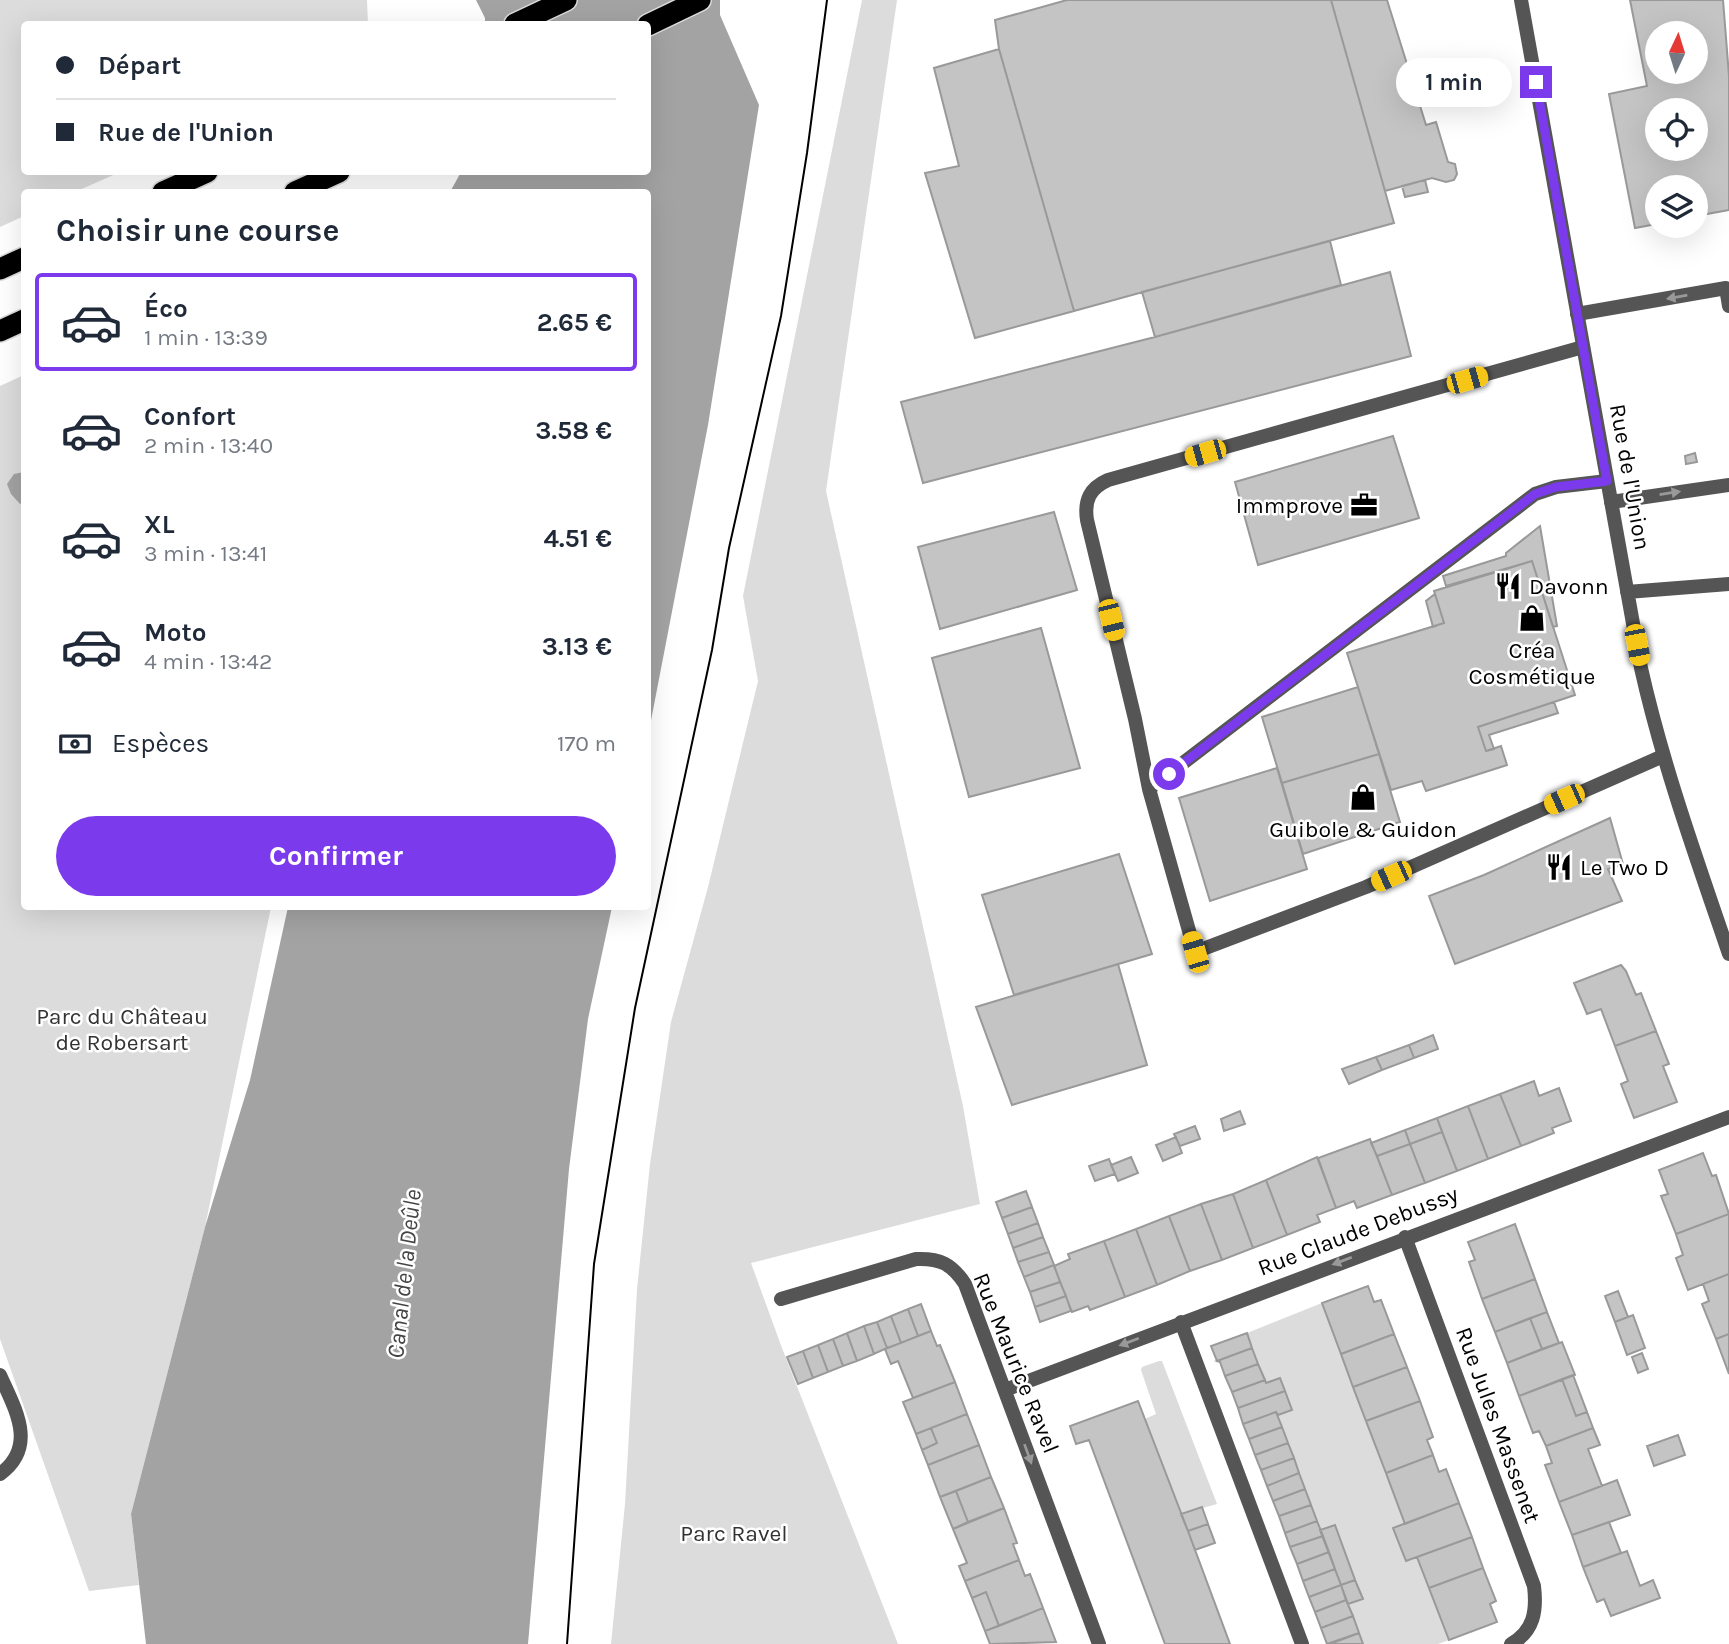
<!DOCTYPE html>
<html lang="fr">
<meta charset="utf-8">
<style>
body{margin:0;font-family:Karla,sans-serif;background:#f6f6f7;color:#1f2937;height:100vh;display:flex;flex-direction:column;font-size:26px;white-space:nowrap}
*{box-sizing:border-box;margin:0}
p{font-size:23px;color:#747a83}
.icon{flex:none;width:38px;height:38px;fill:none;stroke:currentColor;stroke-width:2;stroke-linecap:round;stroke-linejoin:round}
.map{position:relative;flex:1;overflow:hidden}
.side{position:absolute;left:21px;top:189px;width:630px;height:721px;display:flex;flex-direction:column;background:#fff;border-radius:7px;box-shadow:0 7px 28px #0002}
.side>*{flex:none}
.guide{position:absolute;left:21px;top:21px;width:630px;height:154px;border-radius:7px;box-shadow:0 7px 28px #0002;display:grid;align-content:center;height:154px;padding:0 35px;background:#fff}
.needle{width:46px;rotate:4deg}
.controls{position:absolute;left:1645px;top:21px;display:grid;gap:14px}
.controls a{display:grid;place-items:center;width:63px;height:63px;border-radius:50%;background:#fff;box-shadow:0 7px 28px #0002;font-size:35px}
.end{position:absolute;width:32px;height:32px;margin:-16px;border:9px solid #7c3aed;background:#fff;box-shadow:0 0 0 4px #fff}
.from{border-radius:50%}
.bubble{position:absolute;height:49px;border-radius:24px;background:#fff;box-shadow:0 7px 28px #0002;font-size:23px;font-weight:700;line-height:49px;text-align:center}
.car{position:absolute;width:21px;height:42px;margin:-21px -10px;border-radius:9px;box-shadow:0 0 5px 2px #0007;background:linear-gradient(#f5c518 24%,#345 0 40%,#f5c518 0 76%,#345 0 86%,#f5c518 0)}
.guide b{display:flex;align-items:center;gap:24px;height:66px;font-size:26px}
.guide b+b{border-top:2px solid #e0e1e3}
.guide i{width:18px;height:18px;background:#1f2937}
ul{padding:0;list-style:none}
li{display:flex;align-items:center;gap:21px;height:98px;margin:0 14px 10px;padding:0 21px;border:4px solid transparent;border-radius:7px}
li div{flex:1}
li b{display:block;font-size:26px}
li em{font-style:normal;font-weight:700}
li.selected{border-color:#7c3aed}
li>.icon{width:63px;height:63px;stroke-width:1.5}
h2{padding:0 35px;font-size:32px;line-height:84px}
.pay{display:flex;align-items:center;gap:18px;height:77px;padding:0 35px;font-size:26px}
.pay p{margin-inline-start:auto}
.button{display:flex;gap:14px;margin-top:auto;padding:14px 35px}
.button a{flex:1;height:80px;border-radius:42px;background:#7c3aed;color:#fff;font-size:28px;font-weight:700;line-height:80px;text-align:center}
.map>svg:first-child{display:block}
.green{fill:#dcdcdc}
.water{fill:#a3a3a3}
.building{fill:#c4c4c4;stroke:#999;stroke-width:2;fill-rule:evenodd}
.lines{fill:none;stroke-linecap:round;stroke-linejoin:round}
.highway-casing{stroke:#dbdbdb;stroke-width:24}
.lane{stroke:#555;stroke-width:14}
.street{stroke:#555;stroke-width:14}
.highway{stroke:#000;stroke-width:21}
.tram{stroke:#000;stroke-width:2}
.oneway{fill:#999}
.route{stroke:#7c3aed;stroke-width:9}
.labels{text-anchor:middle;dominant-baseline:central;stroke-width:5;stroke-linejoin:round;paint-order:stroke}
.street-label{font-size:23px;fill:#000;stroke:#fff}
.poi-label{font-size:23px;fill:#000;stroke:#fff;text-anchor:start}
.park-label{font-size:23px;fill:#333;stroke:#fff}
.water-label{font-size:24px;font-style:italic;fill:#444;stroke:#fff}
</style>
<div class="map">
<svg width="1729" height="1644" viewBox="0 0 1729 1644">
<rect width="100%" height="100%" fill="#fff"/>
<path class="green" d="M0,0h367l1,24h-344v148h96l-45,20h-51v24l-24,11z
M862,0h35l-71,491 137,615 17,98 -229,59 31,85 116,296h-287l14,-140 12,-215 13,-125 21,-142 37,-135 50,-206 -15,-85z
M24,375v531l247,1 -66,320 -74,287 8,71 -50,6 -89,-252v-953z
M1322,1303l83,221 -12,4 12,33 12,-4 32,83 -11,4h-75l-15,-40 14,-5 -27,-73 -15,4 -42,-115 14,-5 -12,-32 -14,5 -19,-50z
M1159,1361h3l55,143 -36,10 -36,-95 11,-5 -15,-44 1,-3z"/>
<path class="water" d="M476,0h244v15l39,90 -51,320 -60,311v-544h-198l11,-20h187v-148h-163v-6z
M24,472v30l-4,2 -9,-10 -4,-10 7,-10z
M288,907h324l-24,112 -19,150 -41,475h-382l-15,-130 74,-287 45,-147z"/>
<path class="building" d="M1067,0h264l63,223 -320,88 -75,-262 -4,-29z
M1331,0h56l39,125 10,-3 12,40 7,2 2,10 -3,6 -8,2 -14,-4 -47,13z
M1630,0h93l6,76v134l-33,6v-29h-39v37l-22,4 -26,-134 38,-8zM1657,33h39v39h-39zM1657,110h39v39h-39z
M999,49l75,262 -99,27 -50,-165 34,-7 -25,-98z
M1425,180l3,12 -23,5 -3,-11z
M1330,241l11,44 -186,52 -13,-45z
M1390,272l21,84 -488,127 -22,-81 254,-65z
M1393,436l26,82 -161,47 -23,-83z
M1695,453l2,9 -11,2 -1,-8z
M1054,512l23,78 -137,39 -22,-82z
M1540,526l17,100 -4,1 -21,-66 -86,25 -3,-10 63,-20v-3z
M1532,561l43,134 -97,32 8,24 15,-5 6,19 -81,26 -4,-10 -31,9 -44,-137 97,-30 -10,-32z
M1435,594l9,29 -11,4 -7,-26z
M1041,628l39,140 -111,29 -37,-139z
M1358,687l21,67 -97,29 -20,-66z
M1554,702l4,11 -69,22 5,14 -8,2 -8,-24z
M1379,754l21,68 -97,32 -21,-71z
M1277,768l30,101 -97,32 -31,-103z
M1610,818l13,46 -15,5 14,32 -167,63 -26,-68 55,-21z
M1119,854l33,100 -138,41 -32,-100z
M1118,964l29,101 -135,40 -36,-98z
M1621,965l5,6 10,24 5,-2 15,38 -41,15 -14,-37 -14,5 -13,-31z
M1656,1031l13,33 -6,2 14,36 -43,16 -13,-34 7,-3 -13,-35z
M1433,1035l5,14 -24,9 -5,-13z
M1409,1045l5,13 -32,12 -6,-13z
M1376,1057l6,13 -33,14 -7,-15z
M1534,1081l5,15 20,-8 12,33 -19,7 2,5 -33,13 -21,-52z
M1500,1094l21,52 -33,13 -20,-53z
M1468,1106l20,53 -31,12 -20,-53z
M1240,1111l5,13 -21,7 -3,-12z
M1437,1118l5,14 -32,12 -5,-14z
M1195,1126l5,13 -20,7 -6,-12z
M1405,1130l5,14 -33,12 -6,-13z
M1442,1132l15,39 -32,12 -15,-39z
M1176,1137l6,16 -19,8 -7,-16z
M1370,1139l22,56 -35,13 -3,-7 -18,7 -18,-50z
M1410,1144l15,39 -33,12 -15,-39z
M1703,1153l9,23 4,-1 13,39 -53,20 -15,-38 7,-2 -9,-24z
M1131,1157l7,16 -20,8 -7,-16z
M1317,1157l19,51 -19,7 3,7 -33,13 -21,-55z
M1109,1159l6,15 -20,7 -6,-15z
M1266,1180l21,55 -34,13 -20,-54z
M1026,1191l6,16 -30,11 -6,-16z
M1233,1194l20,54 -31,12 -21,-56z
M1201,1204l21,56 -32,11 -21,-55z
M1032,1207l6,16 -30,11 -6,-16z
M1729,1214v60l-41,16 -12,-32 7,-3 -7,-21z
M1169,1216l21,55 -33,14 -21,-56z
M1038,1223l5,14 -30,11 -5,-14z
M1515,1224l20,55 -53,20 -13,-37 6,-2 -7,-18z
M1136,1229l21,56 -32,12 -21,-56z
M1043,1237l6,15 -31,10 -5,-14z
M1104,1241l21,56 -35,13 -2,-4 -16,6 -18,-46 16,-7 -2,-5z
M1049,1252l5,13 -30,12 -6,-15z
M1054,1265l6,17 -30,10 -6,-15z
M1729,1274v60l-13,5 -14,-35 7,-3 -6,-17z
M1535,1279l12,33 -52,20 -13,-33z
M1060,1282l6,14 -31,11 -5,-15z
M1368,1286l6,16 7,-2 13,34 -53,20 -19,-51z
M1618,1291l10,26 -13,5 -10,-26z
M1066,1296l5,15 -31,11 -5,-15z
M921,1304l10,27 -13,5 -10,-27z
M908,1309l10,27 -17,7 -10,-27z
M1547,1312l12,31 -17,6 -12,-31z
M1633,1315l12,33 -18,7 -12,-33z
M891,1316l10,27 -14,5 -10,-26z
M1530,1318l12,31 -35,14 -12,-31z
M877,1322l10,26 -13,6 -10,-28z
M864,1326l10,28 -17,7 -10,-28z
M931,1331l6,15 3,-1 15,37 -42,16 -15,-37 -7,3 -6,-15z
M847,1333l10,28 -14,5 -10,-27z
M1247,1333l5,15 -35,13 -6,-15z
M1394,1334l13,33 -54,20 -12,-33z
M1729,1334v40l-13,-35z
M833,1339l10,27 -15,6 -10,-27z
M1562,1342l13,33 -56,21 -12,-33z
M818,1345l10,27 -15,6 -10,-27z
M1252,1348l6,16 -33,12 -5,-14 -3,-1z
M803,1351l10,27 -15,6 -11,-27z
M1642,1353l6,16 -10,4 -6,-16z
M1258,1364l7,16 -33,12 -7,-16z
M1407,1367l13,34 -54,20 -13,-34z
M1573,1375l14,37 -11,4 -14,-37z
M1280,1378l5,13 -47,17 -6,-16 33,-12 1,3z
M1562,1379l14,37 11,-4 6,16 -47,18 -7,-15 -6,2 -14,-37z
M955,1382l12,32 -51,20 -13,-32z
M1285,1391l7,19 -14,5 -2,-3 -33,12 -5,-16z
M1138,1401l50,130 42,113h-65l-76,-204 -13,4 -6,-18z
M1420,1401l13,36 -6,3 6,15 -47,18 -20,-52z
M1276,1412l6,15 -33,12 -6,-15z
M967,1414l12,31 -51,20 -6,-15 15,-7 -6,-15z
M1282,1427l6,16 -33,12 -6,-16z
M931,1428l6,15 -15,7 -6,-16z
M1593,1428l7,17 -12,4 14,37 -43,16 -14,-37 7,-2 -6,-17z
M1678,1435l7,20 -31,11 -7,-20z
M1288,1443l6,15 -33,12 -6,-15z
M979,1445l12,32 -51,20 -12,-32z
M1433,1455l6,17 7,-3 13,34 -54,21 -19,-51z
M1294,1458l5,15 -32,13 -6,-16z
M1299,1473l6,16 -32,12 -6,-15z
M991,1477l13,31 -36,14 -12,-31z
M1617,1480l13,35 -58,20 -13,-33z
M1305,1489l6,16 -32,11 -6,-15z
M956,1491l12,31 -15,7 -13,-32z
M1459,1503l13,34 -66,24 -13,-33z
M1311,1505l6,16 -32,12 -6,-17z
M1202,1507l6,17 -20,7 -7,-17z
M1004,1508l13,35 -4,1 6,16 -54,21 -6,-15 8,-3 -14,-34z
M1317,1521l6,15 -33,11 -5,-14z
M1609,1522l12,31 -38,14 -11,-32z
M1208,1524l7,19 -20,7 -7,-19z
M1335,1525l20,55 -14,5 -21,-55z
M1323,1536l6,16 -32,12 -7,-17z
M1472,1537l11,31 -54,20 -12,-31z
M1627,1551l13,35 13,-6 7,18 -49,18 -7,-17 -7,3 -14,-35z
M1329,1552l6,17 -32,12 -6,-17z
M1019,1560l6,16 5,-2 13,34 -44,18 -13,-34 -14,6 -7,-17z
M1483,1568l13,33 -6,3 7,18 -48,18 -20,-52z
M1335,1569l6,16 -32,12 -6,-16z
M1355,1580l8,19 -15,5 -7,-19z
M1341,1585l5,15 -31,12 -6,-15z
M986,1592l13,34 -14,5 -13,-33z
M1346,1600l7,16 -32,12 -6,-16z
M1043,1608l13,34 -66,2 -5,-13z
M1353,1616l6,17 -32,11 -6,-16z
M1359,1633l4,11h-33z"/>
<g class="lines">
<defs>
<path id="highway" d="M515,24l51,-24
M648,25l52,-25
M163,192l44,-20
M295,192l44,-20
M0,269l24,-11
M0,331l24,-11"/>
</defs>
<use href="#highway" class="highway-casing"/>
<path class="lane" d="M1577,314l149,-26 3,18
M1583,347l-475,133c-18,8 -24,20 -21,40l48,199 14,70 46,163 171,-65 297,-131
M1611,502l118,-17
M1149,789l386,-295 21,-7 51,-6
M0,1375c15,34 38,71 0,99"/>
<path class="street" d="M1521,0l120,668c22,98 56,192 88,286
M1627,592l102,-8
M1405,1237l129,349c3,25 0,45 -23,58
M781,1299l135,-40c24,-1 36,5 49,25l134,360
M1181,1322l121,322
M1005,1390l724,-273"/>
<use href="#highway" class="highway"/>
<path class="tram" d="M567,1644l27,-380 41,-256 77,-358 17,-102 52,-232 26,-163 20,-153"/>
</g>
<defs><path id="oneway-solid" d="M-6-.8H1V-3.2L6.5 0L1 3.2V.8H-6Z" transform="scale(1.75)"/></defs>
<g class="oneway">
<use href="#oneway-solid" transform="translate(1677 297) rotate(170)"/>
<use href="#oneway-solid" transform="translate(1670 493) rotate(-9)"/>
<use href="#oneway-solid" transform="translate(1342 1261) rotate(159)"/>
<use href="#oneway-solid" transform="translate(1129 1342) rotate(159)"/>
<use href="#oneway-solid" transform="translate(1028 1454) rotate(70)"/>
</g>
<g class="lines">
<path class="route" d="M1169,774l366,-280 21,-7 51,-6 -71,-399"/>
</g>
<defs>
<symbol id="office-bare" viewBox="-9 -9 18 18"><path d="M-6-3h4V-5.5h4V-3h4V5H-6ZM-1-4.5V-3h2v-1.5ZM-6 0V1H6V0Z" fill="#000" stroke="#fff" stroke-width="2.5" paint-order="stroke"/></symbol>
<symbol id="restaurant-bare" viewBox="-9 -9 18 18"><path d="M-5-6h1v4h1v-4h1v4h1v-4h1v5L-1.5 .5V6h-2V.5L-5-1ZM5-6V6H3V1.5H1.5Q1.5-4 5-6Z" fill="#000" stroke="#fff" stroke-width="2.5" paint-order="stroke"/></symbol>
<symbol id="shop-bare" viewBox="-9 -9 18 18"><path d="M-5-2.5h2.3a2.7 3.5 0 0 1 5.4 0H5L5.5 6h-11ZM-1.5-2.5h3a1.5 2.3 0 0 0-3 0Z" fill="#000" stroke="#fff" stroke-width="2.5" paint-order="stroke"/></symbol>
</defs>
<g fill-rule="evenodd">
<use href="#office-bare" x="1345" y="486" width="38" height="38"/>
<use href="#restaurant-bare" x="1489" y="567" width="38" height="38"/>
<use href="#shop-bare" x="1513" y="599" width="38" height="38"/>
<use href="#shop-bare" x="1344" y="778" width="38" height="38"/>
<use href="#restaurant-bare" x="1540" y="848" width="38" height="38"/>
</g>
<g class="labels">
<g class="street-label">
<text transform="translate(1630 477) rotate(80)">Rue de l'Union</text>
<text transform="translate(1358 1231) rotate(-21)">Rue Claude Debussy</text>
<text transform="translate(1016 1363) rotate(68)">Rue Maurice Ravel</text>
<text transform="translate(1498 1425) rotate(70)">Rue Jules Massenet</text>
</g>
<g class="poi-label">
<text x="1343" y="505" text-anchor="end">Immprove</text>
<text x="1529" y="586">Davonn</text>
<text x="1532" y="650" text-anchor="middle">Créa<tspan x="1532" dy="26">Cosmétique</tspan></text>
<text x="1363" y="829" text-anchor="middle">Guibole &amp; Guidon</text>
<text x="1580" y="867">Le Two D</text>
</g>
<g class="park-label">
<text x="122" y="1016">Parc du Château<tspan x="122" dy="26">de Robersart</tspan></text>
<text x="734" y="1533">Parc Ravel</text>
</g>
<g class="water-label">
<text transform="translate(404 1274) rotate(-84)">Canal de la Deûle</text>
</g>
</g>
</svg>
<div class="controls">
<a><svg class="needle" viewBox="-14 -14 28 28"><path d="M0-13l5 13h-10z" fill="#e53935"/><path d="M0 13l5-13h-10z" fill="#747a83"/></svg></a>
<a><svg class="icon" aria-label="locate" viewBox="0 0 24 24"><circle cx="12" cy="12" r="6"/><path d="M12 2v4M12 18v4M2 12h4M18 12h4"/></svg></a>
<a><svg class="icon" aria-label="layers" viewBox="0 0 24 24"><path d="M12 4l9 5-9 5-9-5zM3 14l9 5 9-5"/></svg></a>
</div>
<i class="end from" style="left:1169px;top:774px"></i>
<i class="end" style="left:1536px;top:82px"></i>
<div class="bubble" style="left:1396px;top:58px;width:116px">1 min</div>
<i class="car" style="left:1467px;top:380px;rotate:74deg"></i>
<i class="car" style="left:1205px;top:453px;rotate:254deg"></i>
<i class="car" style="left:1111px;top:620px;rotate:166deg"></i>
<i class="car" style="left:1637px;top:645px;rotate:169deg"></i>
<i class="car" style="left:1564px;top:799px;rotate:246deg"></i>
<i class="car" style="left:1391px;top:876px;rotate:246deg"></i>
<i class="car" style="left:1195px;top:952px;rotate:344deg"></i>
<div class="guide">
<b><i class="from"></i>Départ</b>
<b><i></i>Rue de l'Union</b>
</div>
<section class="side">
<h2>Choisir une course</h2>
<ul>
<li class="selected"><svg class="icon" aria-label="car" viewBox="0 0 24 24"><path d="M5 17H2v-5l4-1 3-4h7l3 4 3 1v5h-3M9 17h6M6 11h13"/><circle cx="7" cy="17" r="2"/><circle cx="17" cy="17" r="2"/></svg><div><b>Éco</b><p>1 min · 13:39</p></div><em>2.65 €</em></li>
<li><svg class="icon" aria-label="car" viewBox="0 0 24 24"><path d="M5 17H2v-5l4-1 3-4h7l3 4 3 1v5h-3M9 17h6M6 11h13"/><circle cx="7" cy="17" r="2"/><circle cx="17" cy="17" r="2"/></svg><div><b>Confort</b><p>2 min · 13:40</p></div><em>3.58 €</em></li>
<li><svg class="icon" aria-label="car" viewBox="0 0 24 24"><path d="M5 17H2v-5l4-1 3-4h7l3 4 3 1v5h-3M9 17h6M6 11h13"/><circle cx="7" cy="17" r="2"/><circle cx="17" cy="17" r="2"/></svg><div><b>XL</b><p>3 min · 13:41</p></div><em>4.51 €</em></li>
<li><svg class="icon" aria-label="car" viewBox="0 0 24 24"><path d="M5 17H2v-5l4-1 3-4h7l3 4 3 1v5h-3M9 17h6M6 11h13"/><circle cx="7" cy="17" r="2"/><circle cx="17" cy="17" r="2"/></svg><div><b>Moto</b><p>4 min · 13:42</p></div><em>3.13 €</em></li>
</ul>
<div class="pay"><svg class="icon" aria-label="cash" viewBox="0 0 24 24"><path d="M3 7h18v10H3z"/><circle cx="12" cy="12" r="2"/></svg>Espèces<p>170 m</p></div>
<div class="button"><a>Confirmer</a></div>
</section>
</div>
